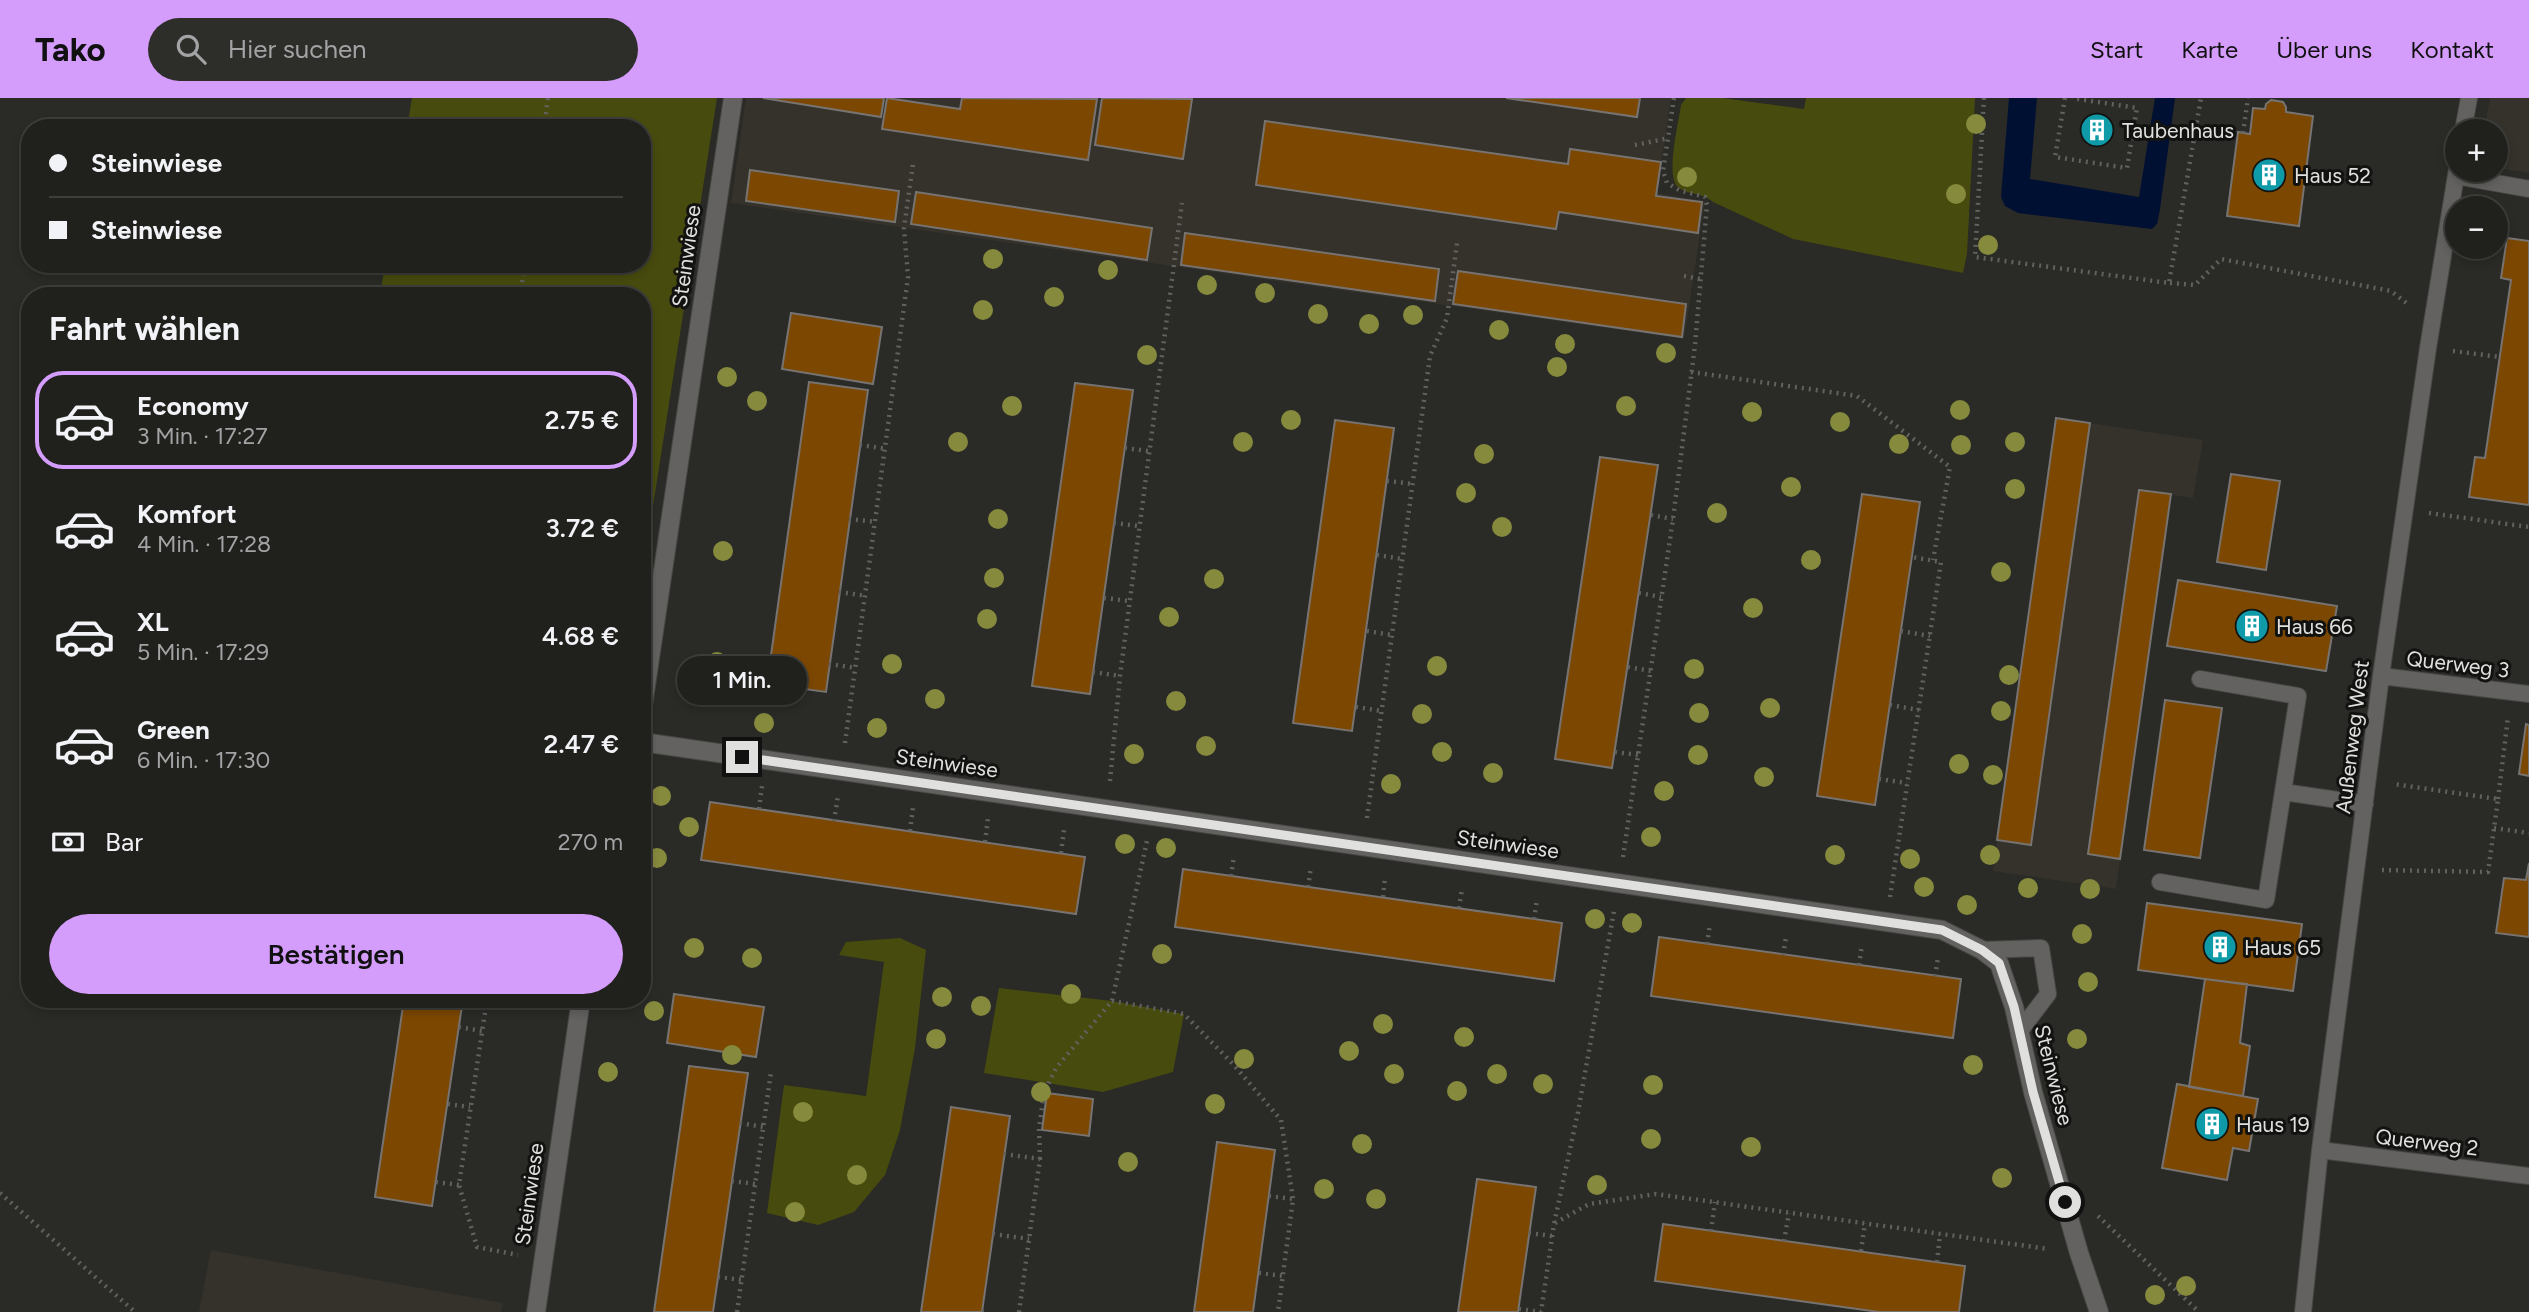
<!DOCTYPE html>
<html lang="de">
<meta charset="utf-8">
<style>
body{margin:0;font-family:Figtree,sans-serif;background:#2d2d2a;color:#f1f3f6;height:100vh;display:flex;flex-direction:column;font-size:26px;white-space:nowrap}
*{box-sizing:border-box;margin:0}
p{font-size:23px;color:#a2a3a4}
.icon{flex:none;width:38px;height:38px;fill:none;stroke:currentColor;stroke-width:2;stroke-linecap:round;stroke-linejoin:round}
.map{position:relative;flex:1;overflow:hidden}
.panel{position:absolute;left:21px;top:189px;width:630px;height:721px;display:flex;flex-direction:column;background:#20201d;border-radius:28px;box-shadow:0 4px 10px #0003,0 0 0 2px #3d3e3b}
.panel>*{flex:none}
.top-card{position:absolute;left:21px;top:21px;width:630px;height:154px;border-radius:28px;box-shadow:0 4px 10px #0003,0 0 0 2px #3d3e3b;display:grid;align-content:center;height:154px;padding:0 28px;background:#20201d}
.tools{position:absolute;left:2445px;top:21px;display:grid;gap:14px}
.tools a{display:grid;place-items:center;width:63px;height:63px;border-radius:50%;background:#20201d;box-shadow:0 4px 10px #0003,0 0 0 2px #3d3e3b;font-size:35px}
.end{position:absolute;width:32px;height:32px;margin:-16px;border:9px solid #e0e0de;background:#111;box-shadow:0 0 0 4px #111}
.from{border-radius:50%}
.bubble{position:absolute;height:49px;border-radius:24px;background:#20201d;box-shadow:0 4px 10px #0003,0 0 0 2px #3d3e3b;font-size:23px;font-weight:600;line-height:49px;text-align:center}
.top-card b{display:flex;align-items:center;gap:24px;height:66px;font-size:26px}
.top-card b+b{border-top:2px solid #3d3e3b}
.top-card i{width:18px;height:18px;background:#f1f3f6}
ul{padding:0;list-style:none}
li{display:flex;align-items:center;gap:21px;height:98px;margin:0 14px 10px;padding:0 14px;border:4px solid transparent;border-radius:28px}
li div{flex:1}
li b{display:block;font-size:26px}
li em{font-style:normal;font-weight:600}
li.current{border-color:#d49cfb}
li>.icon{width:63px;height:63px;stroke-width:1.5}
h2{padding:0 28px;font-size:32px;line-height:84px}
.pay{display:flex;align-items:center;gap:18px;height:77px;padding:0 28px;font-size:26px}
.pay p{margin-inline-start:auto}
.button{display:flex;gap:14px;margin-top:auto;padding:14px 28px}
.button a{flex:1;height:80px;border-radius:42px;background:#d49cfb;color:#111;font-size:28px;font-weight:600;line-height:80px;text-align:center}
header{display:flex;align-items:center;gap:42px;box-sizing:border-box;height:98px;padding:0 35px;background:#d49cfb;color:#111}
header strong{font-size:33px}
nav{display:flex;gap:38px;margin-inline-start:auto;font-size:24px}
.search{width:490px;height:63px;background:#2d2d2a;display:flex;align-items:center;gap:18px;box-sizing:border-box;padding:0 24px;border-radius:38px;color:#a2a3a4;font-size:26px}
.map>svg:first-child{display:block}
.built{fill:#34322a}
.green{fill:#484b0e}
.water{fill:#001033}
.building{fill:#7c4701;stroke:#767371;stroke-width:2}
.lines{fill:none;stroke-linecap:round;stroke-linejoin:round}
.lane-casing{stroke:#484846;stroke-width:18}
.street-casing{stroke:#484846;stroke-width:20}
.path{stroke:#61615f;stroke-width:4.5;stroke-dasharray:2 5;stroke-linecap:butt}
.lane{stroke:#636260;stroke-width:16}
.street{stroke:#636260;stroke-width:18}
.tree{fill:#868a3d}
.route{stroke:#e0e0de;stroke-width:9}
.labels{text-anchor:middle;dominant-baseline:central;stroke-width:6;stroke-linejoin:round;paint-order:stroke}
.poi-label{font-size:21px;fill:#e0e0de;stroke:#121211;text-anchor:start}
.street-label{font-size:21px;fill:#e0e0de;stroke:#121211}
</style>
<header>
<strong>Tako</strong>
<div class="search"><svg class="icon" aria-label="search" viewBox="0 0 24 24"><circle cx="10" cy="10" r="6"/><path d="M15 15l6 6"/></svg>Hier suchen</div>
<nav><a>Start</a><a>Karte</a><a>Über uns</a><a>Kontakt</a></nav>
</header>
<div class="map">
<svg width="2529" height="1214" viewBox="0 0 2529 1214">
<rect width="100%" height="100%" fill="#2a2a27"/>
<path class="built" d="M746,0h925l-14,95 48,8 -21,138 -953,-136z
M2490,0h39v75l-33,-5v-37h-12z
M2056,320l147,22 -10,58 -22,-3 -55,394 -123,-18z
M211,1152l292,53 -2,9h-302z"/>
<path class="green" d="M412,0h305l-75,478v-280h-262l5,-32h257v-136h-235z
M1686,0h36l82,11 2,-11h169l-8,156 -4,19 -170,-34 -80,-37c-13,-11 -24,-6 -35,-15 -13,-10 1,-66 3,-82z
M900,840l26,12 -11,98 -15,82 -15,45 -31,37 -36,13 -51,-12 17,-128 82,11 18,-134 -45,-7 7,-13z
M999,890l113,13 72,13 -11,58 -70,20 -119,-19z"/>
<path class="water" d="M2009,0h28l-7,81 109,18 16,-99h20l-15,111 -3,15 -5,5 -134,-16 -13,-7 -4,-9z"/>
<path class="building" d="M763,0h121l-3,19z
M887,0l73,11 2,-11 135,1 -9,61 -206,-31z
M1102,0l90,1 -9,60 -88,-14z
M1506,0h134l-3,19z
M2271,2l12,2 3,5v5l27,4 -14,110 -72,-10 11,-84 12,2 3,-26 12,1 1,-5z
M2085 33a12 12 0 1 1 24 0a12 12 0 1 1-24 0Z
M1265,23l303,43 2,-15 91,13 -5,34 46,6 -4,31 -139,-21 -3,17 -300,-44z
M750,72l149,21 -4,31 -149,-21z
M916,94l236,36 -5,32 -236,-36z
M1185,135l254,36 -4,32 -254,-36z
M2507,140l22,3v264l-60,-8 6,-40 10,1 26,-178 -10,-2z
M1458,173l228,33 -4,33 -229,-33z
M791,215l91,14 -9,57 -91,-15z
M809,284l59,8 -42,302 -59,-8z
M1075,285l58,7 -43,304 -58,-8z
M2056,320l34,5 -59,422 -34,-5z
M1335,322l59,8 -42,303 -59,-8z
M1600,359l58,8 -46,303 -57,-9z
M2231,376l49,7 -14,89 -49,-8z
M2139,392l32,4 -51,365 -32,-5z
M1862,396l58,8 -45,303 -58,-9z
M2178,482l159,26 -11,65 -159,-25z
M2165,602l57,8 -22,150 -56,-8z
M2526,626l3,1v51l-10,-2z
M710,704l375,55 -9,57 -375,-54z
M2529,765v74l-33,-4 8,-55 22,2z
M1183,771l379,54 -8,58 -379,-54z
M2147,805l155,21 -9,67 -155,-21z
M1659,839l302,42 -8,59 -302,-42z
M2205,881l42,5 -7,59 10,3 -7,50 -54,-9z
M674,896l90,13 -8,50 -89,-14z
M404,901h59l-31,207 -57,-9z
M689,968l59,7 -16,108 -19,131h-59z
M2177,986l81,15 -9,52 -16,-3 -6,32 -65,-12z
M1047,995l46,6 -4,37 -47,-6z
M951,1009l59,9 -28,196h-61z
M1217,1044l58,8 -22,162h-59z
M1477,1081l59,8 -18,125h-60z
M1663,1126l302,42 -6,46h-80l-224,-31z"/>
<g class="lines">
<defs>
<path id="lane" d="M2463,33l6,-33
M2456,78l73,13
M2381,578l148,18
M2283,694l82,12
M2160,784l106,18 32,-204 -98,-17
M1982,852l59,-2 7,46 -29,38
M2320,1052l209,26
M2303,1214l17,-162 61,-474 47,-328 29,-179"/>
<path id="street" d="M642,614l91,-614
M642,644l1300,188 40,20 17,13 15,44 19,85 46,161 20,59
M536,1214l45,-313"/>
</defs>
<use href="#lane" class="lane-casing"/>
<use href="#street" class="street-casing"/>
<path class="path" d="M1984,0l-9,159 194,26 32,-185
M2065,0l-10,59 72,11 10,-60 -65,-10
M544,30l4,-30
M2243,35l5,-35
M1635,47l34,-7
M1684,178l16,3
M2170,185l25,2 26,-26 170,32 18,14
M520,198l5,-32
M2453,253l47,6
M1691,274l166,24 93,71 -17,93
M860,347l27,4
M1125,350l23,3
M1387,383l26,3
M2429,415l100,14
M1651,417l22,4
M849,421l27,3
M1114,425l25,3
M1377,457l25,4
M839,494l27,4
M1639,495l22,4
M1104,500l25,3
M1367,533l25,4
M1901,533l29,5
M829,566l27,4
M1628,569l23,4
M1093,574l27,4
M1890,607l29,5
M1356,609l26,4
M845,645l63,-466 -4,-49 9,-64
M1615,654l23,3
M1879,681l28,4
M1110,683l10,-105 62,-473
M2498,701l10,-82
M759,711l3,-23
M1367,720l63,-462 17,-38 10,-75
M834,723l4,-25
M2494,730l35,5
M910,733l3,-23
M985,744l3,-24
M1061,755l3,-23
M1623,759l50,-338 22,-174 12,-140 -2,-8 -26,-7 -12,-7 -4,-12 11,-73
M2382,772l106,2 10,-73 -105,-15
M1231,778l3,-20
M1308,789l3,-20
M1383,799l2,-19
M1890,799l51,-335 -29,-5
M1459,810l3,-19
M1534,821l3,-20
M1707,846l3,-20
M1783,857l3,-18
M1859,867l3,-20
M1935,878l3,-18
M487,901l-28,186 18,62 41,8
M1112,903l72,13 49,50 48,56 12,79
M459,929l23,4
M448,1006l22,3
M740,1025l24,4
M1004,1056l36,5 -21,153
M1040,1061l-1,-30 5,-36 12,-25 56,-67 35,-160
M732,1083l23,3
M436,1084l23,3
M0,1095l135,119
M1269,1098l24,3 -15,113
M2098,1118l101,96
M1555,1125l34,-19 67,-10 392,55
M1711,1133l4,-29
M1529,1135l23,3
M993,1136l36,5
M1784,1143l5,-28
M1861,1153l4,-28
M1937,1164l3,-28
M1259,1175l24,3
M718,1179l24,3
M1519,1211l22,3 13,-88 24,-112 36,-201
M737,1214l34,-240
M982,1214h2"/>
<use href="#lane" class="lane"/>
<use href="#street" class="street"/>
</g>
<g class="tree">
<circle cx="1976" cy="26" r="10"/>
<circle cx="1687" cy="79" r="10"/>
<circle cx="1956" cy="96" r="10"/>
<circle cx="1988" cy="147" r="10"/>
<circle cx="993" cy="161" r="10"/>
<circle cx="1108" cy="172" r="10"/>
<circle cx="1207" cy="187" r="10"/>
<circle cx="1265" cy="195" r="10"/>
<circle cx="1054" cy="199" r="10"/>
<circle cx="983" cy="212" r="10"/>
<circle cx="1318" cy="216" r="10"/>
<circle cx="1413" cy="217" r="10"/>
<circle cx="1369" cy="226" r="10"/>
<circle cx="1499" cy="232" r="10"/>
<circle cx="1565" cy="246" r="10"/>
<circle cx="1666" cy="255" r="10"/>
<circle cx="1147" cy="257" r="10"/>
<circle cx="1557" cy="269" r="10"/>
<circle cx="727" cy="279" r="10"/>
<circle cx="757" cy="303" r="10"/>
<circle cx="1012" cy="308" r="10"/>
<circle cx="1626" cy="308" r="10"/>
<circle cx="1960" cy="312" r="10"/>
<circle cx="1752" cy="314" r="10"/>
<circle cx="1291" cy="322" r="10"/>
<circle cx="1840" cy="324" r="10"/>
<circle cx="958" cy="344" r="10"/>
<circle cx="1243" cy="344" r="10"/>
<circle cx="2015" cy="344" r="10"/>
<circle cx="1899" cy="346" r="10"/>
<circle cx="1961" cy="347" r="10"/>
<circle cx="1484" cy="356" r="10"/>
<circle cx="1791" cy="389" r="10"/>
<circle cx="2015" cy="391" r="10"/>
<circle cx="1466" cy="395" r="10"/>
<circle cx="1717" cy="415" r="10"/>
<circle cx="998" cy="421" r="10"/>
<circle cx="1502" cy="429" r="10"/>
<circle cx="723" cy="453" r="10"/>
<circle cx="1811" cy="462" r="10"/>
<circle cx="2001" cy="474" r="10"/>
<circle cx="994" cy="480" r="10"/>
<circle cx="1214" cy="481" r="10"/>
<circle cx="1753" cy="510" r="10"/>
<circle cx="1169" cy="519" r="10"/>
<circle cx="987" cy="521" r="10"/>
<circle cx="717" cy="564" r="10"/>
<circle cx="892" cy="566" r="10"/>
<circle cx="1437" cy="568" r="10"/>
<circle cx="1694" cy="571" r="10"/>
<circle cx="2009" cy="577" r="10"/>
<circle cx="935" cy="601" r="10"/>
<circle cx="1176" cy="603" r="10"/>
<circle cx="1770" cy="610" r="10"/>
<circle cx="2001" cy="613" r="10"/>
<circle cx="1699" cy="615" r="10"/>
<circle cx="1422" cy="616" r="10"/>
<circle cx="764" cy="625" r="10"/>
<circle cx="877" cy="630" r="10"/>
<circle cx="1206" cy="648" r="10"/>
<circle cx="1442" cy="654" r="10"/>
<circle cx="1134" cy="656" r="10"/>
<circle cx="1698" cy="657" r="10"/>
<circle cx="1959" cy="666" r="10"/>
<circle cx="1493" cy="675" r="10"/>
<circle cx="1993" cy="677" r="10"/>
<circle cx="1764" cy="679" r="10"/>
<circle cx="1391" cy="686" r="10"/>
<circle cx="1664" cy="693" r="10"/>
<circle cx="661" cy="698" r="10"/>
<circle cx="689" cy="729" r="10"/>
<circle cx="1651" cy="739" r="10"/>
<circle cx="1125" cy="746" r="10"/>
<circle cx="1166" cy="750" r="10"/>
<circle cx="1835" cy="757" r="10"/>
<circle cx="1990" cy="757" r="10"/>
<circle cx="657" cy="760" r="10"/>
<circle cx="1910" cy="761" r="10"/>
<circle cx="1924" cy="789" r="10"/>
<circle cx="2028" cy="790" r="10"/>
<circle cx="2090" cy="791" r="10"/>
<circle cx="1967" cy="807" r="10"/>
<circle cx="1595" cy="821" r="10"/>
<circle cx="1632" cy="825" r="10"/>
<circle cx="2082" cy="836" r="10"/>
<circle cx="694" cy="850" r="10"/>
<circle cx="1162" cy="856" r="10"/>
<circle cx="752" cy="860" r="10"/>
<circle cx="2088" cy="884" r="10"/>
<circle cx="1071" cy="896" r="10"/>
<circle cx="942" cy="899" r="10"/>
<circle cx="981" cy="908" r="10"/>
<circle cx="654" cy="913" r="10"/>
<circle cx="1383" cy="926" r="10"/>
<circle cx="1464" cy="939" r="10"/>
<circle cx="936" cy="941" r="10"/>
<circle cx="2077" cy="941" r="10"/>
<circle cx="1349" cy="953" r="10"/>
<circle cx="732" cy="957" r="10"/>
<circle cx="1244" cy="961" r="10"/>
<circle cx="1973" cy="967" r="10"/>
<circle cx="608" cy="974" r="10"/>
<circle cx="1394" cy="976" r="10"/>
<circle cx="1497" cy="976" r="10"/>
<circle cx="1543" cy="986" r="10"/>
<circle cx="1653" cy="987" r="10"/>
<circle cx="1457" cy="993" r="10"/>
<circle cx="1041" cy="994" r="10"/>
<circle cx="1215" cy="1006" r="10"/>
<circle cx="803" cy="1014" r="10"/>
<circle cx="1651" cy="1041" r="10"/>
<circle cx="1362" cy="1046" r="10"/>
<circle cx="1751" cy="1049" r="10"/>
<circle cx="1128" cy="1064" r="10"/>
<circle cx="857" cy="1077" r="10"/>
<circle cx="2002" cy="1080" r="10"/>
<circle cx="1597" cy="1087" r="10"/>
<circle cx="1324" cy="1091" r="10"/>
<circle cx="1376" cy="1101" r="10"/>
<circle cx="795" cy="1114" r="10"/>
<circle cx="2186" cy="1188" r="10"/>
<circle cx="2155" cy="1197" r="10"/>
</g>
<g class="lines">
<path class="route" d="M742,659l1200,173 40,20 17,13 15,44 19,85 32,110"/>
</g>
<defs>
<symbol id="building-disc" viewBox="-11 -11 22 22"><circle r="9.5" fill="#0f9aa8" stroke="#121211"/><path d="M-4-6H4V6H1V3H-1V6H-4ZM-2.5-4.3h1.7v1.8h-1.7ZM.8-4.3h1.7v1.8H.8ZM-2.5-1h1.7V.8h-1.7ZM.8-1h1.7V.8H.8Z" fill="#fff"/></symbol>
</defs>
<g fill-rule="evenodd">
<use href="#building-disc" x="2078" y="13" width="38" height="38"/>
<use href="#building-disc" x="2250" y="58" width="38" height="38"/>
<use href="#building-disc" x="2233" y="509" width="38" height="38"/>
<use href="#building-disc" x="2201" y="830" width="38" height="38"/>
<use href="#building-disc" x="2193" y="1007" width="38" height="38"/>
</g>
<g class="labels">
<g class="poi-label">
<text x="2122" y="32">Taubenhaus</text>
<text x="2294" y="77">Haus 52</text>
<text x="2276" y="528">Haus 66</text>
<text x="2244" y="849">Haus 65</text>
<text x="2236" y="1026">Haus 19</text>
</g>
<g class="street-label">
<text transform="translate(686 158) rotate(-82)">Steinwiese</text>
<text transform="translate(2458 566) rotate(7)">Querweg 3</text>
<text transform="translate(2352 639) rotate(-83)">Außenweg West</text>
<text transform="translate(947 665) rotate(8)">Steinwiese</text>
<text transform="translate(1508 746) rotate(8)">Steinwiese</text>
<text transform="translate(2054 977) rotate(76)">Steinwiese</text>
<text transform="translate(2427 1044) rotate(7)">Querweg 2</text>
<text transform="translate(529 1096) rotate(-82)">Steinwiese</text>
</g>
</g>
</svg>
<div class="tools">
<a>+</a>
<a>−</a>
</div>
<i class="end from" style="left:2065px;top:1104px"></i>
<i class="end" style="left:742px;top:659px"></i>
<div class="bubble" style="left:677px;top:558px;width:130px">1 Min.</div>
<div class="top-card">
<b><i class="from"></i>Steinwiese</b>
<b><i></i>Steinwiese</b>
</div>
<section class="panel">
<h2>Fahrt wählen</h2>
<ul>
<li class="current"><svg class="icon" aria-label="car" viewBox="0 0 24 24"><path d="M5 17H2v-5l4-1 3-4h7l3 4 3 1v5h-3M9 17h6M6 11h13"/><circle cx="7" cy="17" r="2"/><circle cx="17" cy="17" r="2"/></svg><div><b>Economy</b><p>3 Min. · 17:27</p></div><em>2.75 €</em></li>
<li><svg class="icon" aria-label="car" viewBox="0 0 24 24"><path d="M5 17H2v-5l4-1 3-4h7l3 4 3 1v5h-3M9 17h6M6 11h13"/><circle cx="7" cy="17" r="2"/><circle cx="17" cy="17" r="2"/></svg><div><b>Komfort</b><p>4 Min. · 17:28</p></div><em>3.72 €</em></li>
<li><svg class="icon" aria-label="car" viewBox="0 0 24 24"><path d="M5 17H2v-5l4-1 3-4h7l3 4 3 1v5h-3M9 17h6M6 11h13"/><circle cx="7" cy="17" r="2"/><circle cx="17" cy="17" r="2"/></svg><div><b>XL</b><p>5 Min. · 17:29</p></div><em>4.68 €</em></li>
<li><svg class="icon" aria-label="car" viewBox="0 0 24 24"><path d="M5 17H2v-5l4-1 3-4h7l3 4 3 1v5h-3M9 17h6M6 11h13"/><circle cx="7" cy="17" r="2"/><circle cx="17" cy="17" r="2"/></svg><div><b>Green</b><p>6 Min. · 17:30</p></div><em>2.47 €</em></li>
</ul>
<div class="pay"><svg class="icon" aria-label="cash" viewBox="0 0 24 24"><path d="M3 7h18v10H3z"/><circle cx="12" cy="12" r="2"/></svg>Bar<p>270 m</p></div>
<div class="button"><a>Bestätigen</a></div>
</section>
</div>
